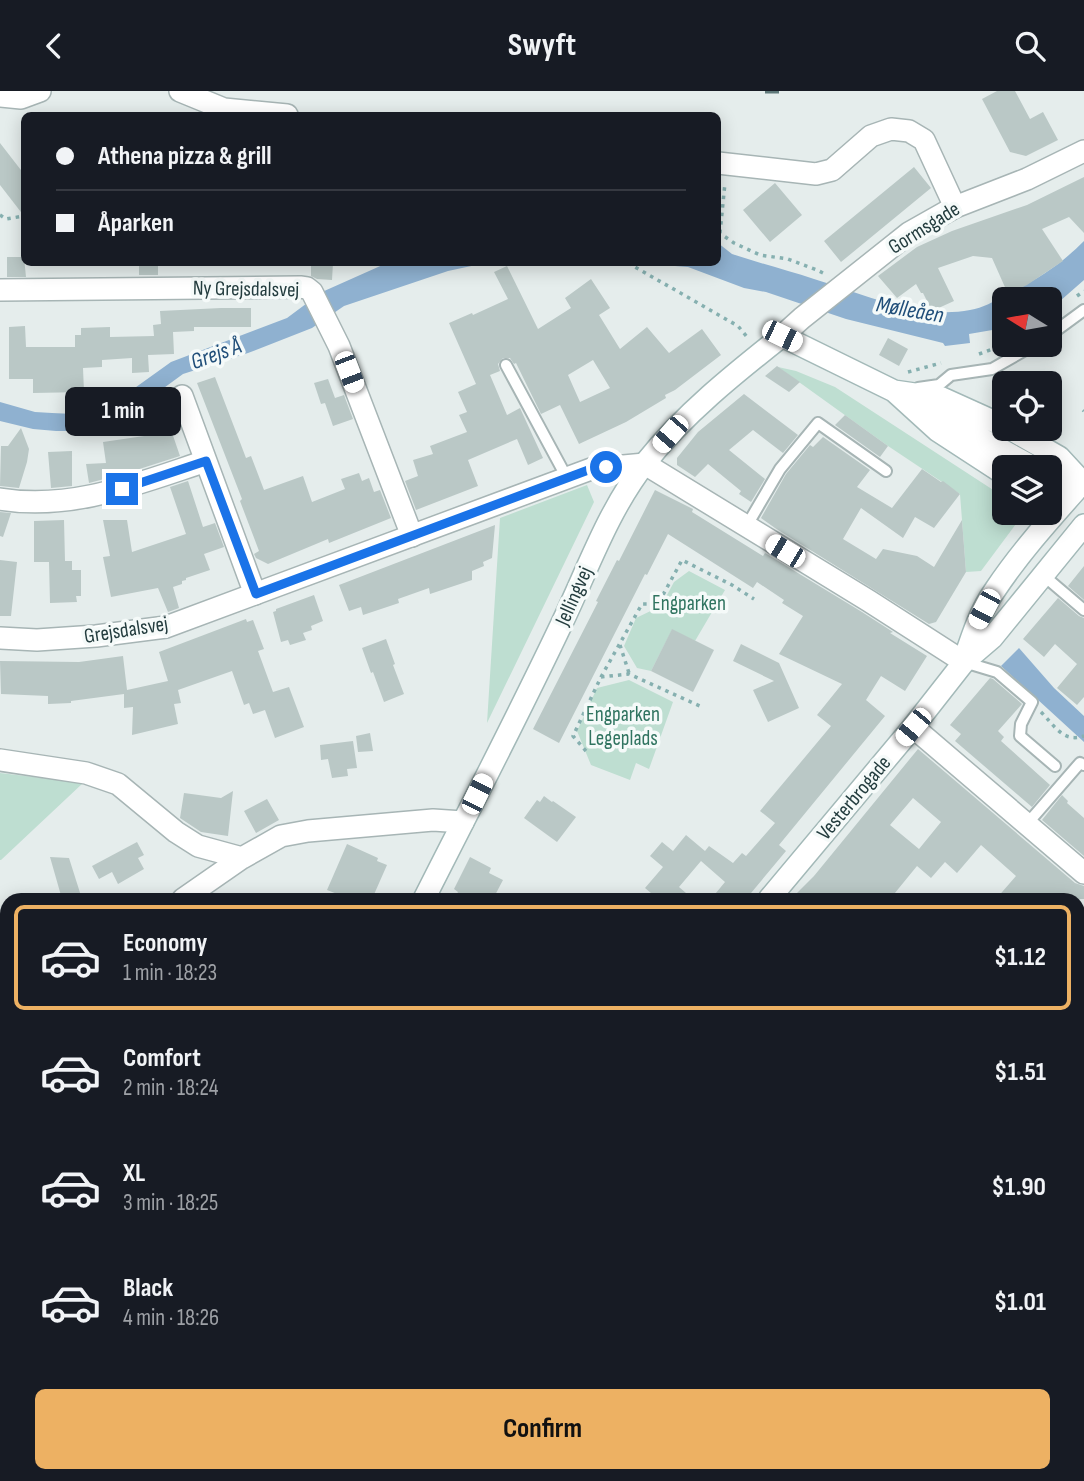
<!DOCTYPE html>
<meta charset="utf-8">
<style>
body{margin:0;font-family:"Sofia Sans Condensed",sans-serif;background:#242831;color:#f1f3f6;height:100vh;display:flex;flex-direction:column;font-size:26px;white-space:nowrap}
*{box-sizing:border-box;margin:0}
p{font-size:23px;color:#9ea1a6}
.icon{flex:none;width:38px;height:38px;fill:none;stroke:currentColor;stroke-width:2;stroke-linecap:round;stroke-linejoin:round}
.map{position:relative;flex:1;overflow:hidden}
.side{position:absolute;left:0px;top:802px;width:1085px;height:590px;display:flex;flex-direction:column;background:#171b24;border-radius:21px 21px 0 0;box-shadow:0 4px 18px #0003}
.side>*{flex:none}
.hud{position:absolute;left:21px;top:21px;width:700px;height:154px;border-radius:10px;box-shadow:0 4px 18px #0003;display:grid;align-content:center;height:154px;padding:0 35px;background:#171b24}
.needle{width:46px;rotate:281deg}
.controls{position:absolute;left:992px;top:196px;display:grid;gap:14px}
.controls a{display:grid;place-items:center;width:70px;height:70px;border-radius:10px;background:#171b24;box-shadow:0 4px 18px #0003;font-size:35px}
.end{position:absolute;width:32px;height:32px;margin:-16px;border:9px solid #1a73e8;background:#fff;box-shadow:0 0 0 4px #fff}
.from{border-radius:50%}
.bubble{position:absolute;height:49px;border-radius:10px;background:#171b24;box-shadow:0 4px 18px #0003;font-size:23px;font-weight:700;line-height:49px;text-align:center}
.car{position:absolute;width:21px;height:42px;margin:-21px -10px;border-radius:9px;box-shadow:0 0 5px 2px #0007;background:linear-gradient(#fff 24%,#345 0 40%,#fff 0 76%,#345 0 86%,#fff 0)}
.hud b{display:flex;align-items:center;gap:24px;height:66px;font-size:26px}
.hud b+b{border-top:2px solid #363941}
.hud i{width:18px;height:18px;background:#f1f3f6}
ul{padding:12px 0 0;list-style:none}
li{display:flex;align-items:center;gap:21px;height:105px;margin:0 14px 10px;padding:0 21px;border:4px solid transparent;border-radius:10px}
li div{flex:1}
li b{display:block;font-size:26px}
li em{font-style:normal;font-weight:700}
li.current{border-color:#edb163}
li>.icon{width:63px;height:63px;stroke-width:1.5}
.action{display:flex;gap:14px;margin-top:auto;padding:14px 35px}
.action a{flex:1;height:80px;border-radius:10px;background:#edb163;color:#111;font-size:28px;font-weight:700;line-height:80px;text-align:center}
header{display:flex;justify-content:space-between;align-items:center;height:91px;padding:0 35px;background:#171b24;font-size:32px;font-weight:700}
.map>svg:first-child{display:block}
.green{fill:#beded1}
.water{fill:#8fb1d0}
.building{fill:#bac8c6;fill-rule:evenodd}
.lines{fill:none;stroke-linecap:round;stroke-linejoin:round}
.service-casing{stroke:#a7b5b5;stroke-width:14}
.minor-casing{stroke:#a7b5b5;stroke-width:24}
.tertiary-casing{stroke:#a7b5b5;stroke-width:24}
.secondary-casing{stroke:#a3b9b8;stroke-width:24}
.path{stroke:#86b0b0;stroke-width:3.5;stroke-dasharray:3.5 5;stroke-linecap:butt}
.service{stroke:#fff;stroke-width:10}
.minor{stroke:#fff;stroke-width:21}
.tertiary{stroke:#fff;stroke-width:21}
.secondary{stroke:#fff;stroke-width:21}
.rail{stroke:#5f797a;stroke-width:5;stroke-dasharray:14 7;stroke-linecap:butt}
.route{stroke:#1a73e8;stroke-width:9}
.labels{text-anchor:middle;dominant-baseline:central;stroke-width:7;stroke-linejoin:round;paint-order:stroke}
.street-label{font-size:21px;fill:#243d3f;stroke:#f5faf9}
.park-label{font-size:21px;fill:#307460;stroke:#f5faf9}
.water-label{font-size:23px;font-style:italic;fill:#204e79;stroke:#f5faf9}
</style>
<header><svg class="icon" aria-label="back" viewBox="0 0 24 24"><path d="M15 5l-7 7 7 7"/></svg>Swyft<svg class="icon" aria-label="search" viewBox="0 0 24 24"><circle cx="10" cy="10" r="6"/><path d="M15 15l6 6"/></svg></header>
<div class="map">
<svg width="1084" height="1390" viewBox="0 0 1084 1390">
<rect width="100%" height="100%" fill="#e5edec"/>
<path class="green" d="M778,276l18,4 39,16 169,110v16h16l-1,7 -38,51 -15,1 -6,-78 -72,-48z
M587,394l7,17 -107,221 13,-205z
M689,480l36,19 -30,51 -23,-11 -21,41 -14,-3 -13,-22 12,-28 25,-12 13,-24z
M629,589l44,22 -24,67 -13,-6 -6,17 -39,-15 -14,-34 20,-43z
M0,682l83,10 -82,77h-1z
M0,1346l7,1v28l-7,-1z
M858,1384h69l-5,6h-69z"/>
<path class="water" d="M1084,150v39l-32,28 -2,1v-10h-46v29l-35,6 1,9 -25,3 -2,-3 -97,-24 -80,-27 -22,-4 -56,-21 -52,-4h82v-20l14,11c27,9 55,16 82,25 49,15 105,41 156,31 13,-2 24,-9 35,-14 32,-17 53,-29 79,-55z
M387,172h130l-41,2 -28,6 -104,35 -32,22 -64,25 -65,21 -59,43 -26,11 -20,3h-22l-23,-2 -33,-8v-19l35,10 17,1 22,1 23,-5 21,-9 53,-38 116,-44 35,-26z
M1019,557l35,40 30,28v26l-83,-76z"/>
<path class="building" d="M997,0h18l15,28 13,-7 15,28 -32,16 -16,-4 -28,-53z
M0,52l24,31v42l-24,-31z
M914,76l17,21 -90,74 -17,-21z
M1084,86v56l-15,-16 -27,12 21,32 -36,24 -19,9 -16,-36 -19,-2 -35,12 16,33 -22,10 -9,-18h-2l-5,-9 -19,14 -19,-22 39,-29 35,-16 75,-26z
M775,92l27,32 -32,27 -27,-32z
M7,166h17l2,20h-19z
M139,172h19v12h-19z
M311,172h22l-1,17 -15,-1 -6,-3z
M507,175l31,63 33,-21 -6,-10 26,-19 19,29 -11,7 21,34 27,-22 22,26 33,-24 19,26 -46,35 -10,5 1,3 -40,24 -47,22 -19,-39 -19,9 -25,-51 -2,1 -4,-6h-7l-5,6 2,7 -10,4 17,40 13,-7 23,50 -15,7 -11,-26 -49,21 10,26 -62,24 -11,-29 13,-5 -5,-16 20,-6 -3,-8 37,-14 -8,-17 8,-3 -9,-20 18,-8 -27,-61 23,-10 1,2 35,-16 -14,-27zM593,269l17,28 -30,14 -12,-27z
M221,217h30v19h-57v4l-21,1 1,22 -26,1 1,17 -17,1v-15l-30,2v7l-19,1 1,24 -51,1v-14h-24v-52l16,-1 1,21h49v-12h6v-7l29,-1v10l44,-1 -1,-11 8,-1 -1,-13z
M888,247l20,11 -9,17 -20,-11z
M777,275l23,16 -11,10 -24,-16z
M215,286l31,81 5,-2 13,34 39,-14 9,26 33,-13 -4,-10 18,-6 3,8 7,-3 5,14 6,-2 11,28 -62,25 -1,-4 -60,25 -12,-6 -2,-4 5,-3 -19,-50 2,-2 -45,-116z
M328,288l7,19 9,-3 9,24 -20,7 -8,-23 -4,1 -7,-21z
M744,303l54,41 -15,18 -30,-23 -24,20 36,29 -14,23 -12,-8 2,-3 -33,-27 -13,13 -18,-12v-7l21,-26z
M159,304l21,61 -53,17 -38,10 -3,-19 20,-1 -3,-21 48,-7 -9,-28z
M845,324l43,31 -8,11 -45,-32z
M21,337l8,21 -2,13 -8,26 -19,-2 1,-40h7z
M823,346l47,33 -13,17 35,21 30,-39 19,13 2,-1 17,13 -26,34 -19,-11 -12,21 -42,-30 -18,31 33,20 7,-10 34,7 17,11 28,-47 4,52 -30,50 -7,2 -154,-96 -14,-10 25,-44 24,-29 3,2z
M72,360v35l-21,2 -3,-36z
M188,390l15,46 12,-4 9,24 -20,7 6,16 -24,8v2l-4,1v3l-9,3 6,21 -11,4 -10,-24 -47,9 -8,-40 7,-1 -7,-36h24l5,32 54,-18 -16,-47z
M655,399l38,19 -1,3 71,44 2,-3 97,59 31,20 -3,1 37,23 -22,35 -24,-15 -15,24 19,16 -106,129 7,6 -40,48h-35l14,-17 -24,-21 -22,26 14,12h-35l-13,-11 18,-21 -13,-11 12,-14 11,9 13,-16 19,16 4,-5 24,17 9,-10 4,3 29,-33 -15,-12 71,-85 -14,-11 25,-31 -63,-30 24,-38 -21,-13 2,-3 -27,-18 -4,6 -85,-54 -21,41 -2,-1 -86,169 -26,-14 65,-127 -2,-1 21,-41 2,1z
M0,421l11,1 -8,24 -3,-1z
M64,429l1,41h7v9h9v26h-5l1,6 -27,1 -1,-41h-15v-41z
M495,434l-3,33 -9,4 1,4 -12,5v9l-42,14 -1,-6 -31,11 1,4 -36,12 -2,-8 -12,4 -10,-26z
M0,469l17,2 -6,54h-11z
M1084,475v34l-16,-14z
M314,504l9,26 -12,5 1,4 -9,3 3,7 -16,5 -2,-5 -7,2 -8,-30 3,-1v-2z
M1058,507l21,18 5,2v79l-7,8 -20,-17 20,-24 -22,-20 -11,13 -21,-18z
M246,528l1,3 6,-2 11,29 -6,2 15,41 16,-5 15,40 -29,11 -10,-28 -12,4 -4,-11 -5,2 -12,-34 -54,19 3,13 -7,1 4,20 -46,11 1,-28 -9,1v-14l-53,7v2l-23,1v-8l-47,-2 -1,-33 79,1 44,-6 4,34 41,-9 -9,-29z
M672,538l42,21 -21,42 -42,-21z
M386,548l9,25 -2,1 11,29 -20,8 -11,-30 -2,1 -9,-25z
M741,553l38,19 20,45 -31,14 -15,-32 21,-9 -41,-20z
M990,587l3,1 29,25 -24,27 6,6 -3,4 49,44 -18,22 -77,-66 6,-7 -11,-9z
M370,642l3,18 -15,1 -2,-16z
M353,650l4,27 -10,1 1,7 -16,2 -4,-19 -7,1 -1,-15z
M918,658l157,134 9,3v13h-88l20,-23 -35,-31 -24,28 -12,-11 -14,16 -14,-12 -27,33h-99l23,-23zM913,707l28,24 -22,27 -29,-24z
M233,700l-5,45 -27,-4 -21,-14 4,-25 37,5z
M1062,704l6,6 -1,2 17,15v38l-42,-36z
M544,705l8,6 1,-1 23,16 -19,25 -33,-24 13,-18 3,2z
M267,708l12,21 -23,13 -12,-22z
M137,751l7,13 -6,3 6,11 -26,15 -6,-12 -13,7 -7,-13z
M347,753l31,14 -1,3 10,4 -15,34h-22l-23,-9z
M50,766l19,1 13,41h-20z
M470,766l21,11 -2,5 14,7 -10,19h-39l4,-7 -4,-3z"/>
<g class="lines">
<defs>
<path id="service" d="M1050,244l34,-25
M506,274l61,113
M918,297l21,-3 12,-10 41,-6 42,-24
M746,436l34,-58 38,-46 68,48
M1043,484l41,35
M964,571l33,10 35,30 -11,22 -1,12 35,30
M1027,733l53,-61 4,2
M1078,1137l6,5
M1078,1260l6,6
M1078,1361l6,-6
M40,1390l59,-6"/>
<path id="minor" d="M180,0l44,18 63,6
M0,5l21,2 19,-7
M718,72l98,11 16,-4 39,-34 20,-7 18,2 15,9 31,67
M0,199l300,-3 7,1 5,4 27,54 73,190
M182,305l73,198
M645,373l224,137 95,61
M0,408c72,12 139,-16 206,-38
M913,636l171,146
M0,669l86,13 32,11 58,48 22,14 44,12
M183,808l59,-41 39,-22 27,-5 125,-11 30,2
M0,875l7,-1
M0,1088l7,3
M1054,1384l7,6
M639,1390l1,-6
M740,1390l5,-6"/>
<path id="tertiary" d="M782,245l20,-18 107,-85 46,-26 72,-28 57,-28
M0,547l37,2 59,-4 70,-9 425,-158 54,-5"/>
<path id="secondary" d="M894,300l48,7 62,28
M933,321l100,55
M1010,338l49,28 25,27
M1050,384l13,5 21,2
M964,569c8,-24 16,-49 31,-70 26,-39 58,-74 89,-109
M424,808c46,-91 94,-183 138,-276 26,-54 46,-113 84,-161 38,-48 88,-88 136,-126l112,55 44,40 66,43
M769,808l144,-172 51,-65 28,-24 92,-113
M146,1390v-6
M488,1390l2,-6"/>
</defs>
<use href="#service" class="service-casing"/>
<use href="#minor" class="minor-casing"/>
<use href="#tertiary" class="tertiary-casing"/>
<use href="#secondary" class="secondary-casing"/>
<path class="path" d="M0,124l6,4 18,-3
M718,141l16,11 26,12 28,4 29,11 10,5
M720,142l5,-50
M628,172l110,63 10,12
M1077,205l7,-5
M979,263l19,-7
M908,281l33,-9
M1083,319l1,1
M620,554l9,28
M601,586l28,-3 73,33
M1041,621c14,14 22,31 43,24
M586,660l-13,-15 28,-59 41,-73h16l24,-44 50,25 22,14
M959,1384l7,6
M828,1390l5,-6"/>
<use href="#service" class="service"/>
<use href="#minor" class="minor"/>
<use href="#tertiary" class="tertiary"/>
<use href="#secondary" class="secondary"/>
<path class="rail" d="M765,0h16"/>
</g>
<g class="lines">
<path class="route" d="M122,398l84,-28 50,133 335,-125 15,-2"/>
</g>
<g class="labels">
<g class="street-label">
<text transform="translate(924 137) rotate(-32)">Gormsgade</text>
<text transform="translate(246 198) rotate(1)">Ny Grejsdalsvej</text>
<text transform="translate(574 505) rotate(-66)">Jellingvej</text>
<text transform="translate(126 539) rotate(-9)">Grejsdalsvej</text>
<text transform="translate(854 707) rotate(-50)">Vesterbrogade</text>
</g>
<g class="park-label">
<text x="689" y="512">Engparken</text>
<text x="623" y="623">Engparken<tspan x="623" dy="24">Legeplads</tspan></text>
</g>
<g class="water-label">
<text transform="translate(910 219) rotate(10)">Mølleåen</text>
<text transform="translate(216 263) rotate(-20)">Grejs Å</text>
</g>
</g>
</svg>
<div class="controls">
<a><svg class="needle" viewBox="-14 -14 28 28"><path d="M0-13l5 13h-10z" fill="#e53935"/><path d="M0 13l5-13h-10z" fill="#9ea1a6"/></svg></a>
<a><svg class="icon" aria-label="locate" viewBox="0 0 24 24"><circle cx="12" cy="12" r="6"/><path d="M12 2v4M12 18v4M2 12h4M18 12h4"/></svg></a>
<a><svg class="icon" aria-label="layers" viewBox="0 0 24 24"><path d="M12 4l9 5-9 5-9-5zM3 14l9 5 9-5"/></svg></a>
</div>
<i class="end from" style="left:606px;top:376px"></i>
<i class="end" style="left:122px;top:398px"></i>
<div class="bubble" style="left:65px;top:296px;width:116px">1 min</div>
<i class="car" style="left:782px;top:245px;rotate:116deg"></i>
<i class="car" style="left:349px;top:281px;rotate:159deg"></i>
<i class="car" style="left:670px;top:343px;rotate:221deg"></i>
<i class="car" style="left:785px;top:460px;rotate:301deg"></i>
<i class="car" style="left:984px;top:518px;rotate:208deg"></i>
<i class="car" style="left:913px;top:636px;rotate:220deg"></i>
<i class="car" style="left:477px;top:703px;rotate:26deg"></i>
<div class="hud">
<b><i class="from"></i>Athena pizza &amp; grill</b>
<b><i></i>Åparken</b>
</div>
<section class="side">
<ul>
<li class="current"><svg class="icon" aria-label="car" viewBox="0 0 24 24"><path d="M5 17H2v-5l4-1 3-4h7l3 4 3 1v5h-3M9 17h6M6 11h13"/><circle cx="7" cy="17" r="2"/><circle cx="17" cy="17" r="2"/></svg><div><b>Economy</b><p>1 min · 18:23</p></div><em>$1.12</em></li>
<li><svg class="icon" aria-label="car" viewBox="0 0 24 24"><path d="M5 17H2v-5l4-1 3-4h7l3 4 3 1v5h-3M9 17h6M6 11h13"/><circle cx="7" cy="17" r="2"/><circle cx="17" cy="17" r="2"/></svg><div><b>Comfort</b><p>2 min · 18:24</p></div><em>$1.51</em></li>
<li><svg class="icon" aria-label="car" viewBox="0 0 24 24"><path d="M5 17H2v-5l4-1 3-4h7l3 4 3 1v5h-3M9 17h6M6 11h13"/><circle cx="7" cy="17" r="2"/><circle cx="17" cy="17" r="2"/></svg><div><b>XL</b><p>3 min · 18:25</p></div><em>$1.90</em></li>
<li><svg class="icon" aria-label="car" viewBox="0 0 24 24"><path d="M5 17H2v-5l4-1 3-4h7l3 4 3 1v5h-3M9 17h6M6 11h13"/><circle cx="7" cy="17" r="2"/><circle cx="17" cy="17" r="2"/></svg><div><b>Black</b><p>4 min · 18:26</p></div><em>$1.01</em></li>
</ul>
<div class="action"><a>Confirm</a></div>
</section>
</div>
